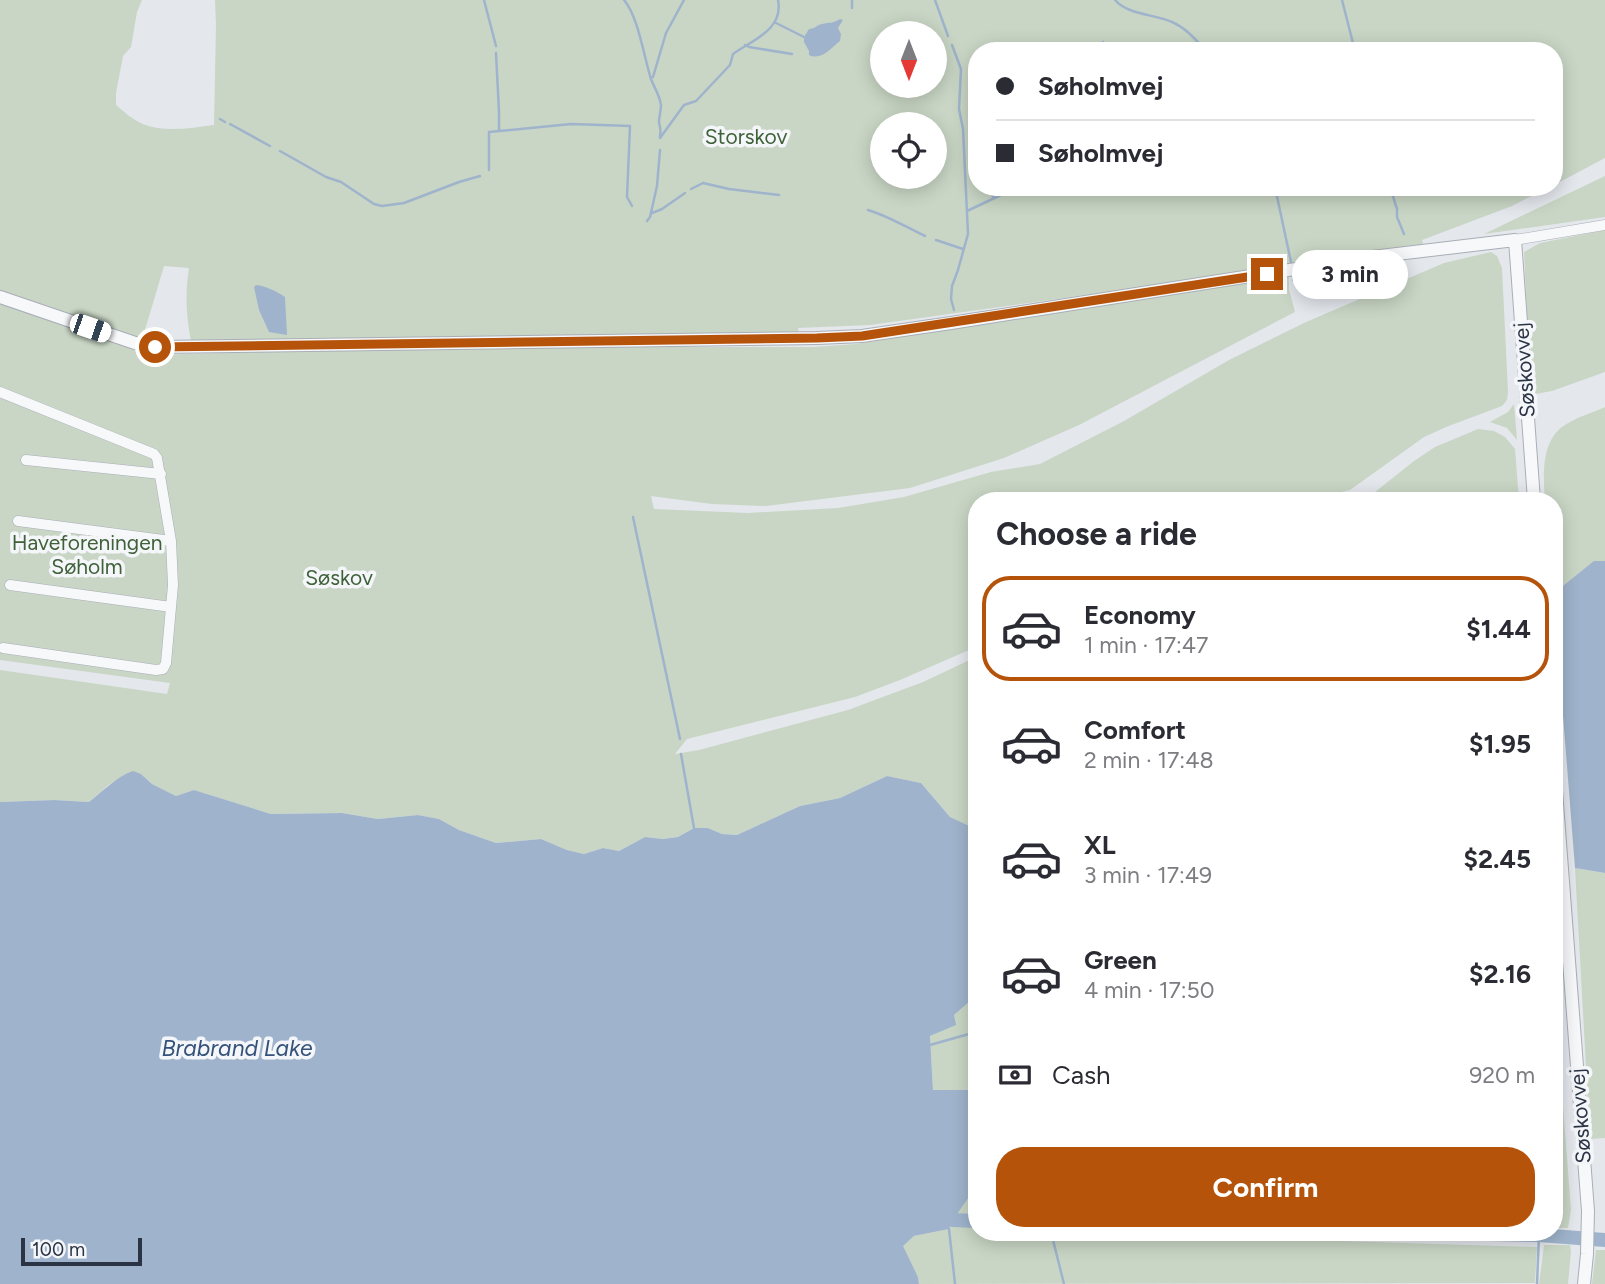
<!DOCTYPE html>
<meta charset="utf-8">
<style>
body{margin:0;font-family:Figtree,sans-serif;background:#f2f2f3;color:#2b2b33;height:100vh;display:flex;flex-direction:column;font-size:26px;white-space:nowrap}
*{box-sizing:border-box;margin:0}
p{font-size:23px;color:#7c7c81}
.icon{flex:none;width:38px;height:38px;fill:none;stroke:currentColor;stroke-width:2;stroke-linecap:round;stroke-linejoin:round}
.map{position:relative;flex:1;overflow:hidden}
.details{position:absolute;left:968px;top:492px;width:595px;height:749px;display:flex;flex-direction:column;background:#fff;border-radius:28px;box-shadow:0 4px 18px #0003}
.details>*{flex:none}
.guide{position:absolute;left:968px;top:42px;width:595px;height:154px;border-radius:28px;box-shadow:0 4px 18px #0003;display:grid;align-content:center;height:154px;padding:0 28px;background:#fff}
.needle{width:46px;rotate:180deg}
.buttons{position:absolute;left:870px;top:21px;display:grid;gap:14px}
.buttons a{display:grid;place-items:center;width:77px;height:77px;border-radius:50%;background:#fff;box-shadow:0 4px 18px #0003;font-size:35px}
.scale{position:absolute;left:21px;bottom:18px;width:121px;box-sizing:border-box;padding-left:7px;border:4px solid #2b3445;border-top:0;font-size:19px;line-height:24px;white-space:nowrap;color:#2b3445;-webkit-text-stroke:5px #f4f6f9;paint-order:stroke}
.end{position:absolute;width:32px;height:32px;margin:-16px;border:9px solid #b45309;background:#fff;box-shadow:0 0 0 4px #fff}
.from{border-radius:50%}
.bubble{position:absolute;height:49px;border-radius:24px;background:#fff;box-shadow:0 4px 18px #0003;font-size:23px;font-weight:700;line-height:49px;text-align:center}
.car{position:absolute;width:21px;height:42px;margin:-21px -10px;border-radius:9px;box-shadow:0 0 5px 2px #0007;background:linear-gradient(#fff 24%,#345 0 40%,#fff 0 76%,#345 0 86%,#fff 0)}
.guide b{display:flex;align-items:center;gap:24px;height:66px;font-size:26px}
.guide b+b{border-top:2px solid #e1e1e2}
.guide i{width:18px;height:18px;background:#2b2b33}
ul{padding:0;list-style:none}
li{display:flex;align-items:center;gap:21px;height:105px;margin:0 14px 10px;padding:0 14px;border:4px solid transparent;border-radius:28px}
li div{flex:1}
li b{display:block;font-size:26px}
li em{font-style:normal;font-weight:700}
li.selected{border-color:#b45309}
li>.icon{width:63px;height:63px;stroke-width:1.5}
h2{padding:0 28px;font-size:32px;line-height:84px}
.pay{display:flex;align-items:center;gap:18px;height:77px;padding:0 28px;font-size:26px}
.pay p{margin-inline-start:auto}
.action{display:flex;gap:14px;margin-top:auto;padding:14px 28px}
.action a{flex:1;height:80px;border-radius:28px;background:#b45309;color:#fff;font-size:28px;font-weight:700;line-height:80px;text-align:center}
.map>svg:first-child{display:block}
.green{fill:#c9d6c5;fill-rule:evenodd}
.water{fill:#9fb4cc}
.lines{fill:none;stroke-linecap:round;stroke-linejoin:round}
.stream{stroke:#9fb4cc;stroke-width:2.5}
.river{stroke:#9fb4cc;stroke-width:14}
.minor-casing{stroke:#a9aeb7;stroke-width:11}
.tertiary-casing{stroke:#a9aeb7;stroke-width:14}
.minor{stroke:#f7f8fa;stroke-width:10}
.tertiary{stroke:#f7f8fa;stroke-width:12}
.route{stroke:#b45309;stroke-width:9}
.labels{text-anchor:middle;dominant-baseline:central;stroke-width:7;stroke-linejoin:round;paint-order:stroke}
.park-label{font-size:21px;fill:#3f6138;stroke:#f4f6f9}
.street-label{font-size:21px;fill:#2b3445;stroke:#f4f6f9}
.water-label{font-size:23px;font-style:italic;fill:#34527a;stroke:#f4f6f9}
</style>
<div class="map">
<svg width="1605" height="1284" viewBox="0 0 1605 1284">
<rect width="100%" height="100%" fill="#e4e7ec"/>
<path class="green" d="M0,0h142l-5,12 -6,35 -8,9 -7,37v12c8,7 17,15 27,19 22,9 48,4 71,1l2,-100 -1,-25h1390v158l-51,27v-134h-578v136h573l-37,19 -90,34 2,8 -554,77 -72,3 1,6 -608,7c-5,-26 -6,-47 -2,-73l-25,-2 -22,74 -142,-48zM882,33h52v53h-52zM882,124h52v53h-52z
M1605,176v41l-121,17z
M1605,230v142l-53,19 -17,3 -8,-76 -3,-66 16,-9z
M1491,252l6,4 5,12 6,124 -1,8 -5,6 -56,21 -22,10 -74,53 -36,8 -19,2h-319v147l-76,33 -45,17 -168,42 -12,15 24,-4 149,-40 75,-28 53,-25v172l-26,-12 -29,-34 -34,-7 -47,22 -40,8 -63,29 -15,-1 -14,-6h-14l-16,9 -15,2 -18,-2 -26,14 -16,-3 -19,6 -17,-4 -26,-11 -45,4 -37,-13 -20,-11 -21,-4 -40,4 -36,-6 -71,1 -77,-24 -18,6 -24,-12 -11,-10c-25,0 -33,12 -52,28l-35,-2 -54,2v-132l167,24 3,-11 -170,-23v-357l150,52 277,-8h386l43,-3 433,-69v14l6,23 -216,113 -75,33 -94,30 -144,18 -54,-2 -61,-8 3,13 94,4 90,-5 66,-11 87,-25 49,-8 84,-43 105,-61 77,-38 138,-59z
M1514,404l3,36 -10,-12 -17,-6 18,-10z
M1605,407v154l-11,1 -30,23 -10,15v-100h-9c-2,-23 -4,-61 20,-75 12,-8 27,-12 40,-18z
M1478,429l16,2 11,6 10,12 4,51h-154l49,-39 21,-14z
M1575,868l30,5v265l-15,1z
M1554,991l17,219 -3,18h-14z
M976,996v94h-43l-3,-54 25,-11 -1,-10z
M976,1187v45h264l2,6 295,9 -2,36 -616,1 -1,-7 -16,-31 12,-10 35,-7 4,-9z
M1544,1245h26l1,6 -3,33h-29z
M1596,1250h9v34h-13z"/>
<path class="water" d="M840,19l3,1 -5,8 3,6 -1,7c-9,7 -19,20 -31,14v-4l-5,-9v-5l5,-8c6,0 7,-4 13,-5 8,-2 10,0 18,-5z
M256,285c10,1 20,6 29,12l2,38 -18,-3 -10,-22 -5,-23z
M1594,561h11v312l-30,-5 -21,-268 10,-15z
M133,771l8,3 11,10 24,12 18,-6 77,24 71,-1 36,6 40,-4 21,4 20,11 37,13 45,-4 26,11 17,4 19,-6 16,3 26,-14 18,2 15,-2 16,-9h14l14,6 15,1 63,-29 40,-8 47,-22 34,7 29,34 26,12v167l-22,19 2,10 -26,11 3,54h43v97l-23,33 -4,9 -35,7 -11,10 15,31 1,7h-919v-482l54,-2 35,2c14,-11 27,-25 44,-31z"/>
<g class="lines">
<path class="stream" d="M484,0l12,46
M624,0c14,16 20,57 27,79 3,8 9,17 10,26 0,6 -2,12 -2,17 0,2 1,3 1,5 1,4 0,8 0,11
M935,0l13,36
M1115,0c13,15 39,14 57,22 14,6 24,18 34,29
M1342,0l13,51
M852,8v-8
M776,23l28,14
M1103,42l4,9
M745,45l4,2 43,7
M952,45l9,24 -2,40 4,20 5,105 -10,36 -6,16 -1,13 3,11
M1066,50l1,1
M496,53l3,59v19
M653,77l13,-44 18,-33
M220,119l5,3
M230,124l40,22
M660,138l24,-33 12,-4 34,-36 3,-11c19,-14 51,-24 45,-54
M280,151l46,26 15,5 33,22 8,2 22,-3 55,-21 21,-6
M489,170v-38l82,-8 59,2 -3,71 5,9
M989,187l4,10
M1275,187l16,75
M1390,187l7,22v8l7,17
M691,189l12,-6 26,6 50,6
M868,210c20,6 38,17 57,26
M967,211l51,-24
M652,213l10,-4 23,-16
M647,221l3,-4 7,-31 3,-36
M936,240l27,9
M1293,280l1,-5
M633,517l47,222
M681,754l13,74
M930,1045l46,-13
M949,1229l6,55
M1051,1232l13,52
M1537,1284l2,-49"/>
<path class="river" d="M953,1220l23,1
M1393,1232l146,3 66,5"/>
<defs>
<path id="minor" d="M1515,240l90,-15
M0,392l154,62 3,4 14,83 2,44 -7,78 -3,6 -7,1 -153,-22
M26,460l135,14
M18,521l153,20
M10,585l161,22"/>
<path id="tertiary" d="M0,297l135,46 20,4 662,-9 45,-2 89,-13 421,-66 143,-17 19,260
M1554,764l34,447 -1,43 -3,30"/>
</defs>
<use href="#minor" class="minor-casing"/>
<use href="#tertiary" class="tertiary-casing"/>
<use href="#minor" class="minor"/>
<use href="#tertiary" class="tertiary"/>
</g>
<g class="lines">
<path class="route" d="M155,347l662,-9 45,-2 405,-62"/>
</g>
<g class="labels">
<g class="park-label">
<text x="746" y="136">Storskov</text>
<text x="87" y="542">Haveforeningen<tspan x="87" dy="24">Søholm</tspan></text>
<text x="339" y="577">Søskov</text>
</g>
<g class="street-label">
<text transform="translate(1524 370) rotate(-94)">Søskovvej</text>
<text transform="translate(1580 1116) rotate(-94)">Søskovvej</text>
</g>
<g class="water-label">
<text x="237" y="1048">Brabrand Lake</text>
</g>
</g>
</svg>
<div class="buttons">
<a><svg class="needle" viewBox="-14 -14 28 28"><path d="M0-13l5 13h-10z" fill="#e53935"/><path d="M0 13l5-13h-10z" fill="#7c7c81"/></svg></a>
<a><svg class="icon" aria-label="locate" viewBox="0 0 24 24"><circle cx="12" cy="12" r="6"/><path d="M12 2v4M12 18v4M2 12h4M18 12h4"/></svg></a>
</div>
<div class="scale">100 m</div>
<i class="end from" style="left:155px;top:347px"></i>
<i class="end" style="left:1267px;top:274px"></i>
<div class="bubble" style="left:1292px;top:250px;width:116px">3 min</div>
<i class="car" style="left:90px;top:328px;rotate:109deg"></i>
<div class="guide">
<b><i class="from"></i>Søholmvej</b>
<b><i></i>Søholmvej</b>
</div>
<section class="details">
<h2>Choose a ride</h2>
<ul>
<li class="selected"><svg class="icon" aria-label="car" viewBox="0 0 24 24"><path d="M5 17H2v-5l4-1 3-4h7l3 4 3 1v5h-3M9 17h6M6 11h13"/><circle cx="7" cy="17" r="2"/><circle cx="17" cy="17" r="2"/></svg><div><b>Economy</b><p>1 min · 17:47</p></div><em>$1.44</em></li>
<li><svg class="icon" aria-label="car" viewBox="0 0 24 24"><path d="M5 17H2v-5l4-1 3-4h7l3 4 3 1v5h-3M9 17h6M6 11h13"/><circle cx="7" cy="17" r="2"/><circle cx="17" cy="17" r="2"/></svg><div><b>Comfort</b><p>2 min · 17:48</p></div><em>$1.95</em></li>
<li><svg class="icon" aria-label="car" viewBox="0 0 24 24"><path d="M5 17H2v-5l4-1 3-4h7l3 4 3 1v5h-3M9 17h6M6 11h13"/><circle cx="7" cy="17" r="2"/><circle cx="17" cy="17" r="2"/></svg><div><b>XL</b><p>3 min · 17:49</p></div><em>$2.45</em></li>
<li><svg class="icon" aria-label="car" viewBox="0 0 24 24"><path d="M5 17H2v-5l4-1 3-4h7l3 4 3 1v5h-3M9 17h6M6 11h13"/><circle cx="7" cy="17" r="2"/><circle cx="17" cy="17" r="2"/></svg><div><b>Green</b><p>4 min · 17:50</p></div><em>$2.16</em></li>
</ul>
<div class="pay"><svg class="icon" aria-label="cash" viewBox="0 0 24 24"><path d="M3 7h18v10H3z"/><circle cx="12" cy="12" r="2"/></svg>Cash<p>920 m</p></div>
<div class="action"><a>Confirm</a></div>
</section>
</div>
